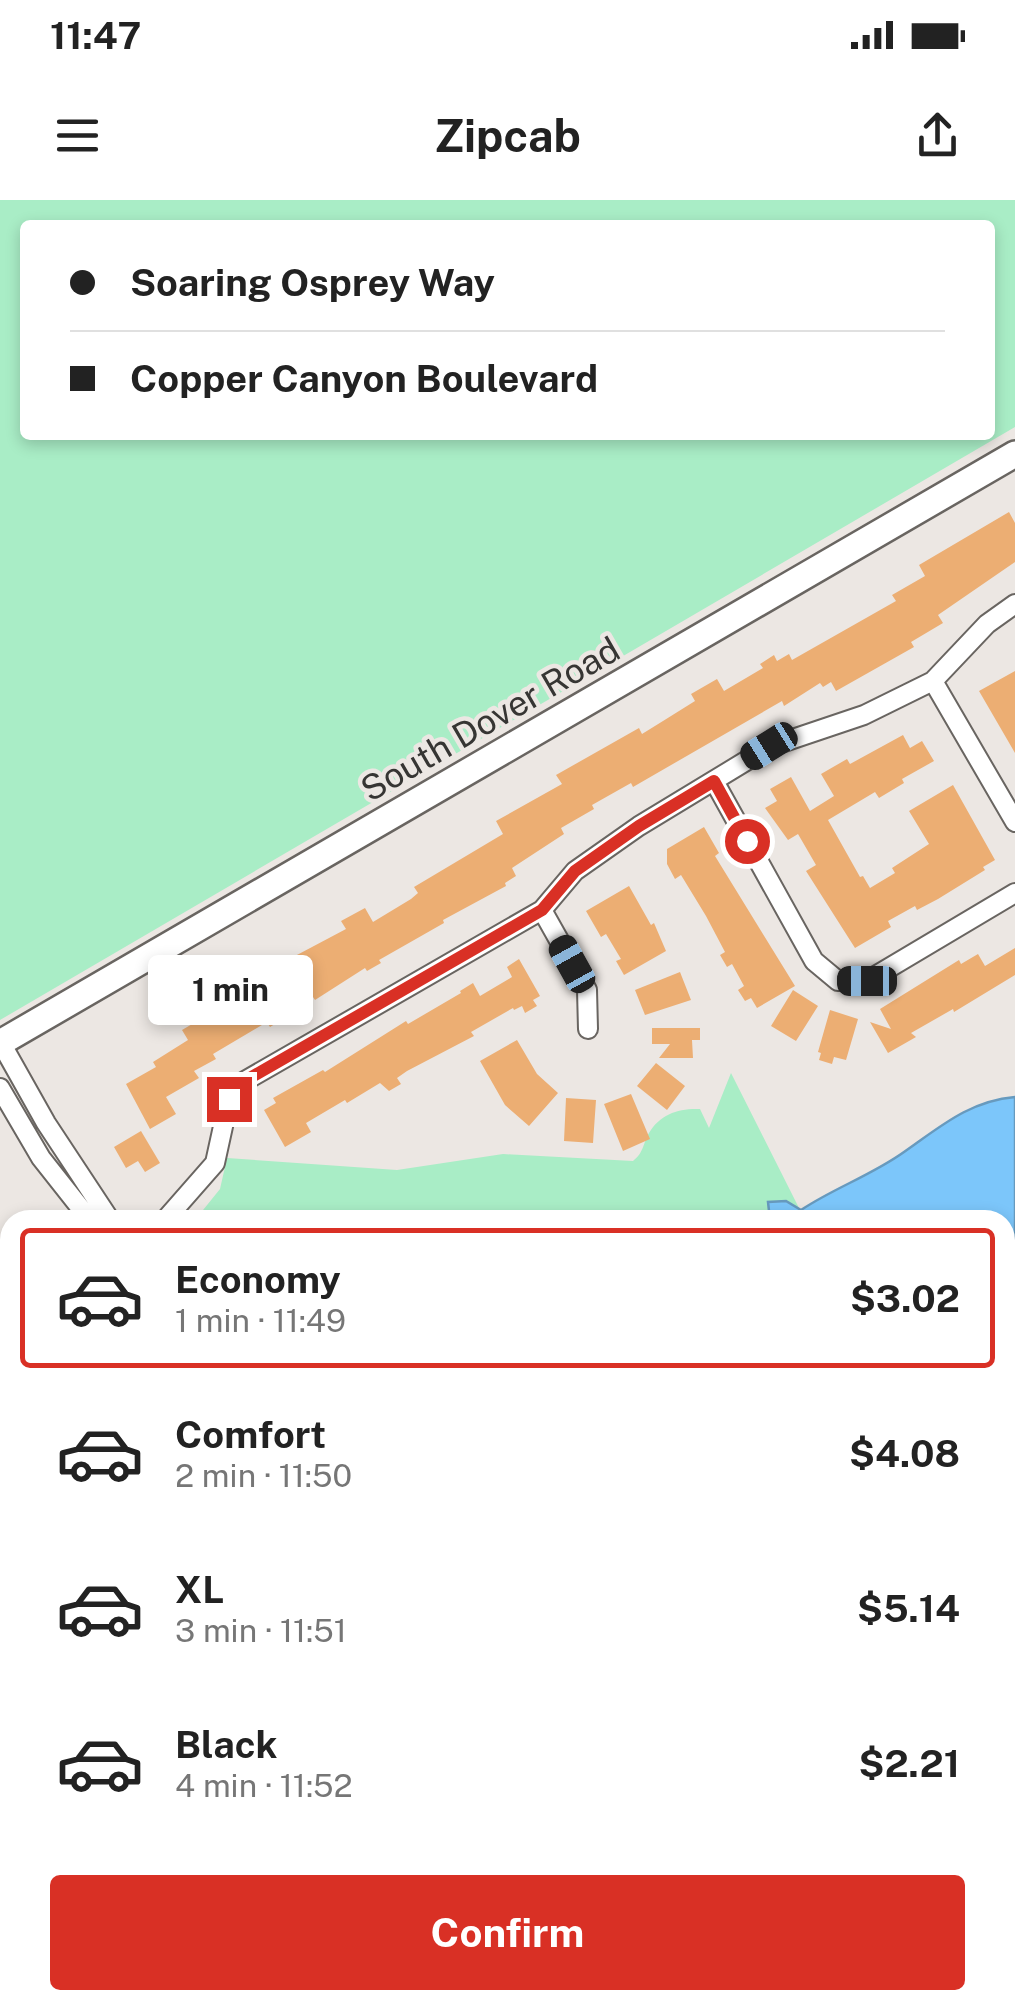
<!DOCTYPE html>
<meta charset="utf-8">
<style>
body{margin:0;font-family:"Public Sans",sans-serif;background:#f2f2f2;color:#222;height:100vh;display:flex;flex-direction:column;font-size:38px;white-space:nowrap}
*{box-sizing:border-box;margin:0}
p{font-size:32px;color:#767676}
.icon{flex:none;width:55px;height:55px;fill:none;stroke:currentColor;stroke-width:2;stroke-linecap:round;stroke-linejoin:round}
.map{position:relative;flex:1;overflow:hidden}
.side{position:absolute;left:0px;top:1010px;width:1015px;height:800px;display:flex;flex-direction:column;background:#fff;border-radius:30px 30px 0 0;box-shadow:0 5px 15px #0003}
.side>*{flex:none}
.banner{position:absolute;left:20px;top:20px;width:975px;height:220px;border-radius:10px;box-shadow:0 5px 15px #0003;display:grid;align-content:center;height:220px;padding:0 50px;background:#fff}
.end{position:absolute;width:45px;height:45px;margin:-22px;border:12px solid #d93025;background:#fff;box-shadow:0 0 0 5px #fff}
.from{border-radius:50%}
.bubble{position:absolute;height:70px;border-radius:10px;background:#fff;box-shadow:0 5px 15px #0003;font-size:32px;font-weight:700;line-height:70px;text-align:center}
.car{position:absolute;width:30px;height:60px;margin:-30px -15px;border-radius:12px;box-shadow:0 0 8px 2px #0007;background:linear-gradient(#222 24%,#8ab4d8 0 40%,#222 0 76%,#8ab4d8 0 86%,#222 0)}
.banner b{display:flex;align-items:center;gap:35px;height:95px;font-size:38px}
.banner b+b{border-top:2px solid #e0e0e0}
.banner i{width:25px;height:25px;background:#222}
ul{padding:18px 0 0;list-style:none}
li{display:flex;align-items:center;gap:30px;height:140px;margin:0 20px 15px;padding:0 30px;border:5px solid transparent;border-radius:10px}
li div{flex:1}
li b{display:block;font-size:38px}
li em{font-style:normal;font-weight:700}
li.on{border-color:#d93025}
li>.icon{width:90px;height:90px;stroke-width:1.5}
.action{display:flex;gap:20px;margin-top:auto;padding:20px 50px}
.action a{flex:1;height:115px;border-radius:10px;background:#d93025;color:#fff;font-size:40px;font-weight:700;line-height:115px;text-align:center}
.status{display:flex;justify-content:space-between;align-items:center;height:70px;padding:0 50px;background:#fff;direction:ltr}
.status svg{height:28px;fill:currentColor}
header{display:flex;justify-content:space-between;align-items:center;height:130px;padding:0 50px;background:#fff;font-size:45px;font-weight:700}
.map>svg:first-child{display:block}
.green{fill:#a9edc6;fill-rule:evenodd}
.water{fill:#7cc6fa;stroke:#679abe;stroke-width:2.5}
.building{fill:#ecae73}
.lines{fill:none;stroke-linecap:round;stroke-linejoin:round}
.street-casing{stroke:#696561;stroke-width:22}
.secondary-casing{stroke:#696561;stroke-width:30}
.street{stroke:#fff;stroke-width:18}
.secondary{stroke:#fff;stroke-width:25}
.route{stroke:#d93025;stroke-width:12}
.labels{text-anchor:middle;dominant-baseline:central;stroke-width:9;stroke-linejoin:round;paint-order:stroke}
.street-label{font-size:35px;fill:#363533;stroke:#ece7e3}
</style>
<div class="status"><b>11:47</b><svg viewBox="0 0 49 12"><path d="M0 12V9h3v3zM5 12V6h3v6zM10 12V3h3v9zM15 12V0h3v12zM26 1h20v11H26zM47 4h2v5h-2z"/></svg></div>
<header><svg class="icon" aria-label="menu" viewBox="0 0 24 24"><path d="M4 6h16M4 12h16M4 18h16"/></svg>Zipcab<svg class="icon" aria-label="share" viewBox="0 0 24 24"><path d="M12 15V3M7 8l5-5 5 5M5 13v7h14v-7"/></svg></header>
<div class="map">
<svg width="1015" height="1810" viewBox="0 0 1015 1810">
<rect width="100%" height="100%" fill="#ece7e3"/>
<path class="green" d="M0,0h1015v227l-1015,593zM990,25v210h-965v-210z
M731,873l68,135 -13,-7 -18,1 2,18h-575l25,-31 7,-31 170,12 106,-16 130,7c11,-9 9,-15 16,-28 11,-19 30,-25 51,-24l9,19z"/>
<path class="water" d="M1015,897v337l-10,-20v-194h-235l-2,-18 18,-1 15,9c33,-22 71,-35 103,-58 36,-25 65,-51 111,-55z"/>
<path class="building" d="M1009,312l6,11v39l-77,53 5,8 -32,19 3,5 -78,44 -5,-9 -8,5 -3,-4 -36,23 -2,-5 -149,86 -2,-4 -39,22 2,4 -33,19 3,6 -52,34 4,8 -11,7 1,3 -63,34 1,3 -65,37 2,3 -14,8 -2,-3 -50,32 -2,-3 -32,19 2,3 -13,8 -3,-5 -54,32 3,5 -22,12 5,7 -33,19 10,17 -26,15 -24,-45 30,-17 -3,-5 35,-22 -6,-10 70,-41 -4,-8 98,-52 -5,-8 24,-13 8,14 38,-23 7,-6 -4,-6 89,-53 -7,-13 66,-37 -6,-9 83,-47 3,6 21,-13 32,-20 -4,-7 26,-15 7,12 39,-23 -3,-4 14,-9 3,6 12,-7 3,6 104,-59 -4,-6 33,-19 -6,-11z
M1015,471v82l-36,-62z
M903,535l7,13 12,-7 12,20 -32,18 2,4 -25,15 -4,-6 -47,28 32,57 3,-1 7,12 25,-15 -3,-5 37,-24 -20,-33 44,-26 42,75 -12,7 2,3 -47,29 -21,11 -2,-4 -27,15 3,6 -36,21 -49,-77 10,-6 -18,-31 -10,6 -23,-32 12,-7 -7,-12 21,-12 19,34 24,-15 -13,-22 26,-15 3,5z
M704,627l15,26 -4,3 80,130 -38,22 -6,-10 -6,3 -7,-11 6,-4 -12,-22 -5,3 -7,-12 5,-3 -19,-36 -25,-41 -6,4 -8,-15v-15z
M629,686l22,39 3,-2 12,28 -42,24 -8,-14 5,-2 -15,-25 -5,3 -15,-26z
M1015,748v27l-61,37 -1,-3 -42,24 5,4 -28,16 -18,-31 21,7 -11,-20 79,-49 2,4 17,-10 7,12z
M519,759l21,37 -7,4 4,6 -12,7 -3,-7 -8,4 -1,-2 -42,24 3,4 -67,35 -10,7 4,6 -12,7 -9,-8 -33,20 -2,-3 -39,23 5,9 -26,15 -21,-37 12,-7 -3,-5 50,-28 2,2 81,-51 2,3 53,-31 -1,-2 13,-8 7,13 32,-19 -5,-10z
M680,772l11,28 -46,15 -10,-25z
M793,790l25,16 -22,35 -25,-15z
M830,810l28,9 -12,41 -12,-3 -2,7 -13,-4 2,-7 -3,-1z
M652,828h48v12h-8l1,18h-34l11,-14h-18z
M517,840l20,34 21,19 -29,33 -24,-21 -25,-44z
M656,863l29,23 -18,24 -30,-24z
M631,894l19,45 -27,12 -19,-47z
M566,898l30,2 -3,43 -29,-2z
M141,931l19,32 -15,9 -7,-11 -12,7 -12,-21z"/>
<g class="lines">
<defs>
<path id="street" d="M933,481l82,141
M714,581l100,180 24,20h29l148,-88
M542,710l45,80 1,39
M1,843l45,80 64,97
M0,888l41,70 49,62
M165,1020l50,-57 14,-64 14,-17 299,-172 33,-39 64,-45 130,-79 95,-32 69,-34 54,-57 28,-20
M10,1212l-10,33 10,96
M0,1659l10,-3
M136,1800l7,10
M305,1800l11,10
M492,1810l15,-10
M886,1810l17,-10"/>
<path id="secondary" d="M0,843l1015,-589"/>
</defs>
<use href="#street" class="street-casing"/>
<use href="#secondary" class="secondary-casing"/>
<use href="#street" class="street"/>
<use href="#secondary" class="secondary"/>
</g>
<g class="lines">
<path class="route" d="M229,899l14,-17 299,-172 33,-39 64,-45 75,-45 33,60"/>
</g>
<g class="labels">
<g class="street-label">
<text transform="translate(490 519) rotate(-30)">South Dover Road</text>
</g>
</g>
</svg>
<i class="end from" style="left:747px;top:641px"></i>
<i class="end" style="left:229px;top:899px"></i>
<div class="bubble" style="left:148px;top:755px;width:165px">1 min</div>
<i class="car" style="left:769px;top:546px;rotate:238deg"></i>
<i class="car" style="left:572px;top:764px;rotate:331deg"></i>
<i class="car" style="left:867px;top:781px;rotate:270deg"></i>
<div class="banner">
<b><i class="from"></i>Soaring Osprey Way</b>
<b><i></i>Copper Canyon Boulevard</b>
</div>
<section class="side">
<ul>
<li class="on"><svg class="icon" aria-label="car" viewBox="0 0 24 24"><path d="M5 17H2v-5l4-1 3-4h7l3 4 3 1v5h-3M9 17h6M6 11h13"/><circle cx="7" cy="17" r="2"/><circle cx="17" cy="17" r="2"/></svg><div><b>Economy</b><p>1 min · 11:49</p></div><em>$3.02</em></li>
<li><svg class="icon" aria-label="car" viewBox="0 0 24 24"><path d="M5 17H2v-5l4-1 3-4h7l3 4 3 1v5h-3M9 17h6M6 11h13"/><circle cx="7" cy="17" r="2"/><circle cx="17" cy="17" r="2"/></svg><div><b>Comfort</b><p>2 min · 11:50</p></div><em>$4.08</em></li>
<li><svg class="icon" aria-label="car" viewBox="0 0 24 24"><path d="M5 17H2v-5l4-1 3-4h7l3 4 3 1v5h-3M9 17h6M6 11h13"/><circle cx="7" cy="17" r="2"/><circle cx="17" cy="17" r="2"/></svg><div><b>XL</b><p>3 min · 11:51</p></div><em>$5.14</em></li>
<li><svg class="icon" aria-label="car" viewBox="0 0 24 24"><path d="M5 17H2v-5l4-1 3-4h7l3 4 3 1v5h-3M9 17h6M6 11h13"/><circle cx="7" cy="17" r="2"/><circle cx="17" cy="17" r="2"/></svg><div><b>Black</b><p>4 min · 11:52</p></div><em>$2.21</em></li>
</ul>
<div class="action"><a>Confirm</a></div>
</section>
</div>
